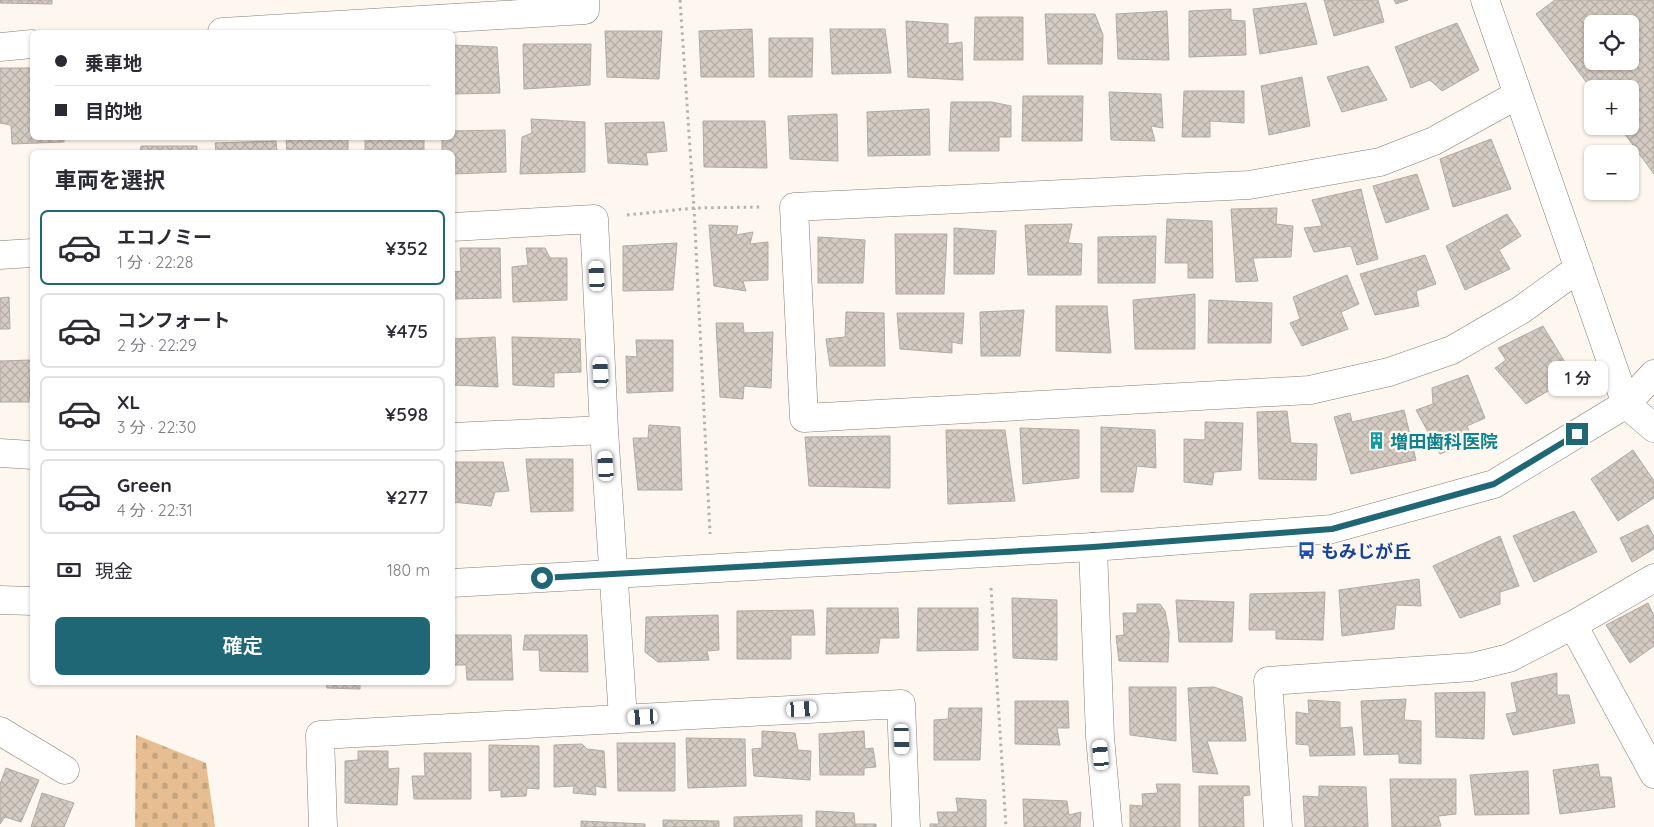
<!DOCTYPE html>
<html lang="ja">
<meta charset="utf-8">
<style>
body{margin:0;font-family:Quicksand,"Noto Sans JP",sans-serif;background:#f2f2f3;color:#2b2b33;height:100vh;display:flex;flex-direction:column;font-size:19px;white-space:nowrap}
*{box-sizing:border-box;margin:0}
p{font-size:16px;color:#7c7c81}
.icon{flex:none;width:28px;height:28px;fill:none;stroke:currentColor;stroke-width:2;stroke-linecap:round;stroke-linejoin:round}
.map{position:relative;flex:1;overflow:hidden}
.panel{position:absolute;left:30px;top:150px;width:425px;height:535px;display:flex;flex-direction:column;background:#fff;border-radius:8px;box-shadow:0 1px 4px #0004}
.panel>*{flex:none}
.banner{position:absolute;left:30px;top:30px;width:425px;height:110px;border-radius:8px;box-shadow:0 1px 4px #0004;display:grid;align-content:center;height:110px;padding:0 25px;background:#fff}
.tools{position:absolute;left:1584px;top:15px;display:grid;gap:10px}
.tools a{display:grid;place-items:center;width:55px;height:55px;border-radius:8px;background:#fff;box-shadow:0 1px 4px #0004;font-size:25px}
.end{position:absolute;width:22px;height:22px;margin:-11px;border:6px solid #206776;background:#fff;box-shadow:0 0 0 2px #fff}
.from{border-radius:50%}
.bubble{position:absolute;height:35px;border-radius:8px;background:#fff;box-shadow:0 1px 4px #0004;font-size:16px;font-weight:600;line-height:35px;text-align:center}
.car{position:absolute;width:15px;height:30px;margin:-15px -8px;border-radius:6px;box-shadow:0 0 4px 1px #0007;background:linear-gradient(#fff 24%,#345 0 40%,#fff 0 76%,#345 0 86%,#fff 0)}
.banner b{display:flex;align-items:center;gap:18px;height:48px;font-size:19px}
.banner b+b{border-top:1px solid #e1e1e2}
.banner i{width:12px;height:12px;background:#2b2b33}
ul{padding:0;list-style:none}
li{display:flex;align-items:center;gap:15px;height:75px;margin:0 10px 8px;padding:0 15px;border:2px solid #e1e1e2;border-radius:8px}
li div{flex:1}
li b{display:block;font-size:19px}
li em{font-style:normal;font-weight:600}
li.active{border-color:#206776}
li>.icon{width:45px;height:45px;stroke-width:1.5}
h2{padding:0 25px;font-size:22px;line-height:60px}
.pay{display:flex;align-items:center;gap:12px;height:55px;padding:0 25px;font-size:19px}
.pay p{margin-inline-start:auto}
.action{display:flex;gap:10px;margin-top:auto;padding:10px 25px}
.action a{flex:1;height:58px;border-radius:8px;background:#206776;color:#fff;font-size:20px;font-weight:600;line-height:58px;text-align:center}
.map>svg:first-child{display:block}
.cemetery{fill:url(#cemetery-stones)}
.building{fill:url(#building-cross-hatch);stroke:#b3aaa1;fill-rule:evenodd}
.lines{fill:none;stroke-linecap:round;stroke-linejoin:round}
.street-casing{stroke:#857d74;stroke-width:29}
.secondary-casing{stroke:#857d74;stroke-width:29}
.path{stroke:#b7b1ab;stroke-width:3;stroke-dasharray:2.5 4;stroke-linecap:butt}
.street{stroke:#fff;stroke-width:28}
.secondary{stroke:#fff;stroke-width:28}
.route{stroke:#206776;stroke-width:6}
.labels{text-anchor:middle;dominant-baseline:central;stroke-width:4.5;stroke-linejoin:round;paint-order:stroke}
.culture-label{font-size:18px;font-weight:bold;fill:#0d838f;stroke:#fef7ef;text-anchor:start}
.transit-label{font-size:18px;font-weight:bold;fill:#164399;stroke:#fef7ef;text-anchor:start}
</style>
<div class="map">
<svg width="1654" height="827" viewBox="0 0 1654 827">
<defs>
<pattern id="cemetery-stones" width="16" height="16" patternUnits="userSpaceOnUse" patternTransform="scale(1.25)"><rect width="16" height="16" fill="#e6be92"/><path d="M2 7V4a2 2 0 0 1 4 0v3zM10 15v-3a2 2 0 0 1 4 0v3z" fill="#c5a37d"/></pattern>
<pattern id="building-cross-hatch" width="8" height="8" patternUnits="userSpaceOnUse" patternTransform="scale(1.25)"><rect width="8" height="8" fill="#d4cbc2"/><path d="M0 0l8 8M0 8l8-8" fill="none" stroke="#b6aea6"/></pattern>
</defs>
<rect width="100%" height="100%" fill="#fef7ef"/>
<path class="cemetery" d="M136,735l70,28 9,64h-80z"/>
<path class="building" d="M0,0h52v4l-52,-1z
M1324,0h54l6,22 -50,14z
M1394,0h14l-12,4z
M1555,0h99v174l-35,-48h11v-37l-38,1 -56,-76zM1592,24h38v37h-38z
M1306,3l11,41 -57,10 -7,-45z
M1231,9v11l14,1 1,34 -57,2v-46z
M1167,11l2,49 -51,-1 -2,-45z
M1045,14h50l8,21 -1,29h-54z
M975,17h48v43h-49z
M906,21l42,3v20l14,-2 1,38 -55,-3z
M1457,23l22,47 -37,21 -12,-11 -19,8 -16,-41z
M752,29l2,48h-53l-2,-46z
M830,29h55l6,44 -59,1z
M605,31h57l-3,48 -52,-2z
M769,38h44l-1,39h-43z
M523,44h68l-1,41 -66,4z
M452,45l45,2 3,46 -48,1z
M1368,66l19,34 -45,12 -15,-35z
M0,68h32v70h32v4l-52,2 -1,-19 -11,-2z
M1302,77l8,49 -41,9 -8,-49z
M1184,91h60v32l-34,-2v16h-28z
M1109,92l52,2 2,34 -12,-2 4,15 -44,-1z
M1023,96h60l-1,45h-60z
M951,102h41l19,4v31h-12v14h-50z
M929,109l1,46 -62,1 -1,-44z
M837,114l1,47 -48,-2 -2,-43z
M531,119l54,3v50l-65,2 2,-37 10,-4z
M703,121h62l2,47 -63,-1z
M664,122l3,29 -21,2 2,12 -40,-2 -3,-40z
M505,130l1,42 -54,2v-22h-10v-14h10v-7z
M365,138h59v14h-59z
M286,139h62v13h-61z
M1491,139l20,50 -58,18 -13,-48z
M276,141l1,11h-61l-1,-9z
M141,146h56v6h-57z
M60,151l50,1h-50z
M1417,174l12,35 -43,14 -13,-37z
M1361,189l17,70 -21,6 -6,-19 -37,6 -10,-24 18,-2 -10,-26z
M1277,208l-1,16 17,2 -2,31 -38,1 5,23 -22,1 -5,-73z
M1507,214l14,22 -22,14 11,19 -45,21 -19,-44z
M1167,219l45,2 1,57h-25v-15h-23z
M1072,224l-4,19 14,1 -1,31h-53l-3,-50z
M709,225l29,1 -2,9 17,-3 -3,12 18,-2v38l-25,1 3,10 -32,-5z
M954,228l42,3 -2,43h-40z
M895,234h52l-3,60h-48z
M1156,236l-1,47h-57v-46z
M818,237l47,3 -2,43h-45z
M677,243l-4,47 -50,1v-45z
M460,248h40l1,50 -49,1v-27l9,-1z
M526,248h19l5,10h17v42l-54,2 -1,-35 16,-2z
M1425,255l11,29 -20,7 3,15 -44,9 -15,-41z
M32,274v38h-1z
M1347,275l12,29 -18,8 7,17 -46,17 -12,-23 10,-4 -7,-22z
M1195,294v55h-60l-2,-49z
M9,297l1,32h-10v-31z
M1209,300l63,3 -1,40h-63z
M1056,306h51l4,47 -55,-2z
M1024,310l-4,46h-39l-1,-44z
M846,312l38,1 1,53h-55l-4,-27 19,-2z
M897,313h67l-2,31 -10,-2v11l-52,-4z
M716,323h27l1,10 29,-1 -2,56 -27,-2 -1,13 -23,-2z
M1543,326l23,38 -15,8 7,13 -32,19 -31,-36 11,-8 -8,-12z
M495,337l3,50 -45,-2 -1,-46z
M512,337l68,2 1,33 -27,1v14l-41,-2z
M636,340h37v51l-46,2 -1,-37 11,1z
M31,360l-2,42h-29v-41z
M1468,375l17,43 -18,8 6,15 -33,13 -24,-44 17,-6 -1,-16z
M1404,410l12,50 -65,14 -17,-57 16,-4 2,9z
M1287,411l4,32 26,1 -1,36 -57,-1 -2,-67z
M1205,422l38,1 -2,47 -27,2 -2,13 -28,-3v-43l21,1z
M649,425l31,2 2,63h-44l-5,-52h15z
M1101,427l54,3 1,38 -19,-2 -4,26h-32z
M1020,428l59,2v48l-56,6z
M946,430h59l10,71 -67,3z
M890,436v52l-81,-2 -4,-49z
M1633,450l21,31v17l-36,23 -27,-42z
M526,459h47v52l-42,1z
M452,462h51l6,29 -14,1 -4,14 -39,-4z
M1574,511l23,41 -63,30 -21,-46z
M1648,525l6,12v12l-22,13 -12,-24z
M1500,536l19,50 -19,6v12l-40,14 -27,-52z
M1419,579l2,27 -25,-1 -2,24 -52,7 -3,-46z
M1325,592l-2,48 -47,-1v-9h-27l1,-36z
M1012,598l45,2v60l-44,-2z
M1176,600l58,2 -2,40h-53z
M1648,603l6,13v30l-24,17 -24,-38z
M1137,604h23l5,7 4,21 -1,30 -49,-1 -3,-25 8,-1 -1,-22h14z
M827,608h71l1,30h-19l-2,15 -52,1z
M918,608h60v42l-61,1z
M813,610l2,25h-24v24h-54v-48z
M718,615l1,35 -12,1 2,9 -51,2 -13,-10 1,-35z
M452,635h59l2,45h-46l-1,-15h-14z
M525,635h62l1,37 -48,-1 -1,-21h-16z
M1557,673v22h12l6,28 -62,12 -7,-21 11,-2 -6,-29z
M326,682h34v7l-33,-1z
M1129,687h47v54l-46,-6z
M1214,687l28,10 4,44h-39l11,33 -25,-2 -5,-84z
M1485,692l-1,47 -48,-2 -1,-44z
M1406,699l-2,21 17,1v43l-22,-1v-9l-35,1 -3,-54z
M1308,700l32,2v26l12,-1 3,28 -45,1 -1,-11 -13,-1v-32l13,2z
M1015,701h53l1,27h-12l3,17 -45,-1z
M949,708h33l-2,52h-46v-40l14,-1z
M762,731l33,2 3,17 13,1 -1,29 -56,-4 -2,-27 10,-1z
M864,731l1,18 8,-1 3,19 -12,1v7h-44l-1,-41z
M686,738l59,1 1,47 -58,2z
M617,743h58v48h-57z
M582,744l5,5 17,2 2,37 -11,-2 1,9 -23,-2 1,-7 -20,1v-42z
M489,745l50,1v43l-12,-1 -1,8 -25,1v-7l-12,1z
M358,751h30v18l11,-1 -2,37 -52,-2v-42l13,-1z
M424,753h47v46h-57l-2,-23h13z
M1598,764l2,13h11l4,30 -55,7 -7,-44z
M6,768l33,12 -18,42 -16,-5 -5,7v-40z
M1528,771l1,43 -54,1 -5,-40z
M1390,779h66v35l-18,2 3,10 -49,1z
M1156,784h24v43h-50v-22l13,1 -1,-12 16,-1z
M1199,786h50l1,9 -7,1 1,31h-45z
M1319,786l47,1 2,40h-63l-2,-31 16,1z
M42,793l32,10 -10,24h-33z
M956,798l30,2v27h-56v-3h9l-2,-12h21z
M1023,799l44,2 2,14 12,-3 -1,15h-56z
M816,811l38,2 1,11h21v3h-60z
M802,815v12h-68v-10z
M663,820l56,1v6h-56z
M581,821l64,3v3h-64z"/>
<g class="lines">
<defs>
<path id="street" d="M1485,0l141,404 28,24
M222,32l363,-22v-10
M0,47l32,-3
M1517,95l-83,46 -54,21 -131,23 -455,22 10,211 506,-28 79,-18 63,-22 69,-40 58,-42
M452,227l142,-8 10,211 19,288
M0,255l32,-2
M452,437l152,-7
M0,453l32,2
M1093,547l7,190 8,90
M1573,625l81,-47
M0,731l65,39
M323,827l-3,-92 581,-31 5,123
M1278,827l-10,-146 204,-14 37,-9 64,-33 81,149"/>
<path id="secondary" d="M452,583l641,-36 239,-18 162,-45 132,-80 28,-30
M0,600l32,1"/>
</defs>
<use href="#street" class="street-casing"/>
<use href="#secondary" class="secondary-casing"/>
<path class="path" d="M680,0l14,208 16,326
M627,215l67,-7 66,-1
M991,588l15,239"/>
<use href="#street" class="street"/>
<use href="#secondary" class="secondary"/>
</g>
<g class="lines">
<path class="route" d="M542,578l551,-31 239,-18 162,-45 83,-50"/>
</g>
<defs>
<symbol id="building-bare" viewBox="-9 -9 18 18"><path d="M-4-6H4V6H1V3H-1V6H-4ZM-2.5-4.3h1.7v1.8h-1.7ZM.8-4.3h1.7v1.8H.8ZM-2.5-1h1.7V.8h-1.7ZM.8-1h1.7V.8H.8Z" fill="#0f9aa8" stroke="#fef7ef" stroke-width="2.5" paint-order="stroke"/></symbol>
<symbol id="bus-bare" viewBox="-9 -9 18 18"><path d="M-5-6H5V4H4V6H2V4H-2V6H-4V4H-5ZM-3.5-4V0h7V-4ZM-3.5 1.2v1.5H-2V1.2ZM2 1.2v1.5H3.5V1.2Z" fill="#1a4fb4" stroke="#fef7ef" stroke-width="2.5" paint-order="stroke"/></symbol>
</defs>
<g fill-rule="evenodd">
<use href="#building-bare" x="1364" y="428" width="25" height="25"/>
<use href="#bus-bare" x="1294" y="538" width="25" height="25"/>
</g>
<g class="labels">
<g class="culture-label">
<text x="1390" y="441">増田歯科医院</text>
</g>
<g class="transit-label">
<text x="1321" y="551">もみじが丘</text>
</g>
</g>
</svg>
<div class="tools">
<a><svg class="icon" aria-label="locate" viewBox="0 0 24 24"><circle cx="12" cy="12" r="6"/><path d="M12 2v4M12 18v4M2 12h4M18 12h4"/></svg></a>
<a>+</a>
<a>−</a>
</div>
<i class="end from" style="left:542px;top:578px"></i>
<i class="end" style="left:1577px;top:434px"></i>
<div class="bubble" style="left:1548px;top:361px;width:60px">1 分</div>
<i class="car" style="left:597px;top:276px;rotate:357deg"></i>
<i class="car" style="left:601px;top:372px;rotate:357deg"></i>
<i class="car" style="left:606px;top:466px;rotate:356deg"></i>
<i class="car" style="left:802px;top:709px;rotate:87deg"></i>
<i class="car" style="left:643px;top:717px;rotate:267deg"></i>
<i class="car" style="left:902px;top:739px;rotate:178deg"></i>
<i class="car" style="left:1101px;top:755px;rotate:355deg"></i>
<div class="banner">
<b><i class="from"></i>乗車地</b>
<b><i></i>目的地</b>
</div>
<section class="panel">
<h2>車両を選択</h2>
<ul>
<li class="active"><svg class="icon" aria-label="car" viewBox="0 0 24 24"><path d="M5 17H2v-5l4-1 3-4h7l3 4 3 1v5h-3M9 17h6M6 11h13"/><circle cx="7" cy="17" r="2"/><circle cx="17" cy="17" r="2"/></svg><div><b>エコノミー</b><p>1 分 · 22:28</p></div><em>¥352</em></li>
<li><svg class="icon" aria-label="car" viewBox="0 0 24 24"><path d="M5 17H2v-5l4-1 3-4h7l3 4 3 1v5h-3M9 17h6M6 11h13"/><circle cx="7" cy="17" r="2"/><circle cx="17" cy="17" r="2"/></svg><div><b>コンフォート</b><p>2 分 · 22:29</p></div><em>¥475</em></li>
<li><svg class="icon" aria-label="car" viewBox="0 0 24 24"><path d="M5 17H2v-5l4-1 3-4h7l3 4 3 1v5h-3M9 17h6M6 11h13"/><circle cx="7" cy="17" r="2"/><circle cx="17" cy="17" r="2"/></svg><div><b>XL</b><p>3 分 · 22:30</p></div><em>¥598</em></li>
<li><svg class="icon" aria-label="car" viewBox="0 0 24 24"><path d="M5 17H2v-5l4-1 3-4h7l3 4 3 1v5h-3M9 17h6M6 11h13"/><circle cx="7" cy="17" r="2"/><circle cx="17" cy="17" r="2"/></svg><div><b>Green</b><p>4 分 · 22:31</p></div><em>¥277</em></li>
</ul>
<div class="pay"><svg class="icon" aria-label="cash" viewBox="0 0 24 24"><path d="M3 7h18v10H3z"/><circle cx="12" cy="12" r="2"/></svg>現金<p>180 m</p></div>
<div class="action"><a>確定</a></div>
</section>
</div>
